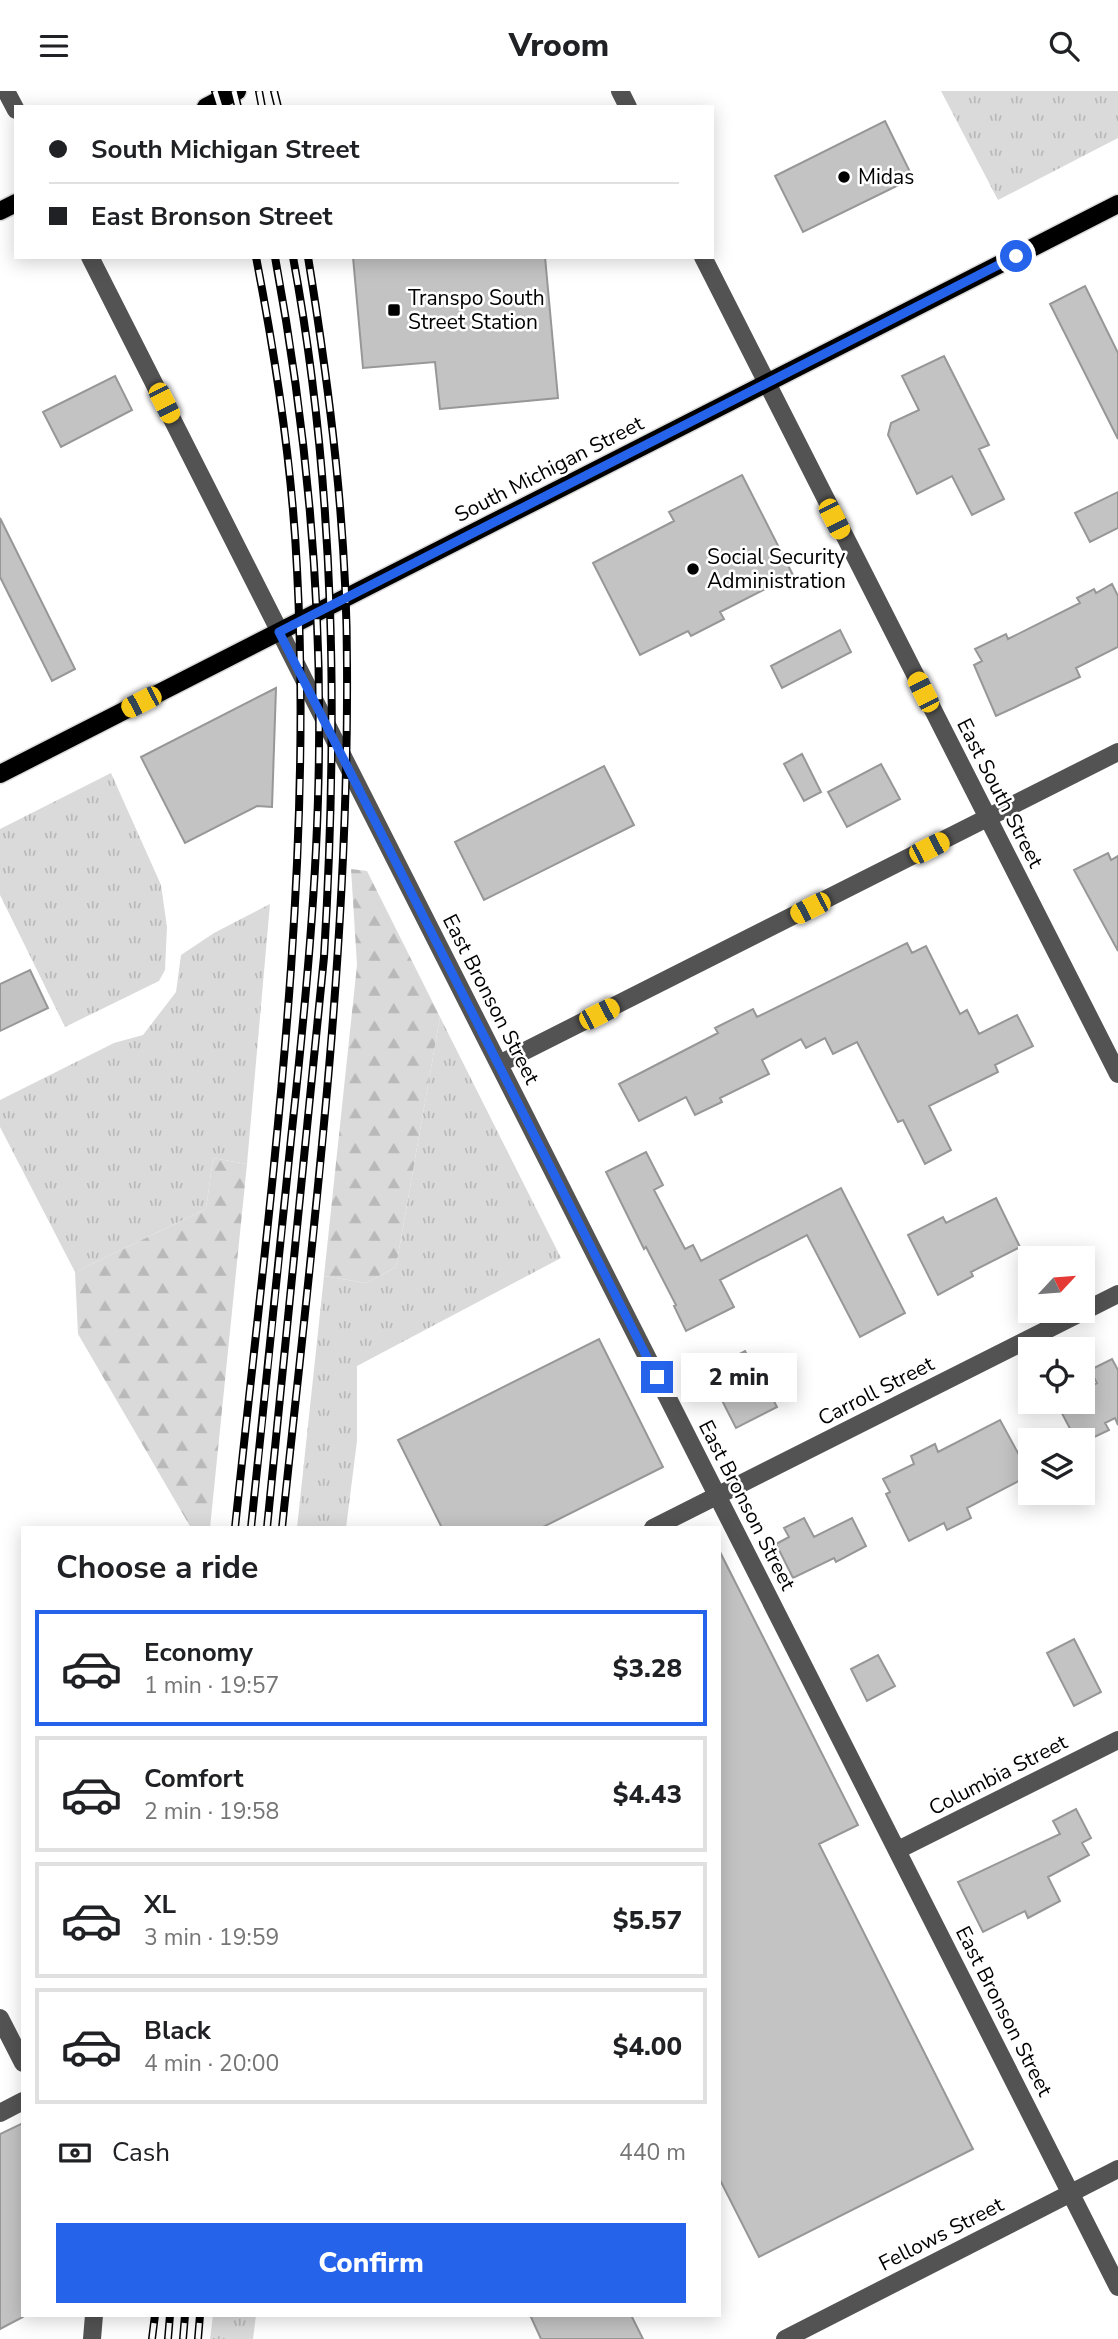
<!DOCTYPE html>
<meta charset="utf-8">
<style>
body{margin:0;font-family:"Nunito Sans",sans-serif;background:#f2f2f2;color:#202124;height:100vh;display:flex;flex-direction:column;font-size:26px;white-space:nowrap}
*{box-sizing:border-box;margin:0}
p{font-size:23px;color:#757577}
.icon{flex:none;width:38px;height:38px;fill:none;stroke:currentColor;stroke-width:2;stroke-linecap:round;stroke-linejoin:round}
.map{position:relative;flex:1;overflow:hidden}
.details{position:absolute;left:21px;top:1435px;width:700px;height:791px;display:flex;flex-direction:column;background:#fff;border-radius:0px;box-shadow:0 4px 18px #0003}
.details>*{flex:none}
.top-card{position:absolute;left:14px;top:14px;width:700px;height:154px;border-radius:0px;box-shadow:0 4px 18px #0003;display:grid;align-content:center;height:154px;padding:0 35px;background:#fff}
.needle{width:46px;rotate:64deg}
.tools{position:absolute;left:1018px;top:1155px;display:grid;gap:14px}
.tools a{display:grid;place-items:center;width:77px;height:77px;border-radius:0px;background:#fff;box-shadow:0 4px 18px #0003;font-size:35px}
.end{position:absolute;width:32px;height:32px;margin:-16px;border:9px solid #2563eb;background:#fff;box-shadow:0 0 0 4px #fff}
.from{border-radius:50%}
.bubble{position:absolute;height:49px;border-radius:0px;background:#fff;box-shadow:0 4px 18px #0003;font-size:23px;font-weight:800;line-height:49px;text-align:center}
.car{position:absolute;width:21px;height:42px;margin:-21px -10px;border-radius:9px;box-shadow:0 0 5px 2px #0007;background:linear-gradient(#f5c518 24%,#345 0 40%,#f5c518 0 76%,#345 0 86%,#f5c518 0)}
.top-card b{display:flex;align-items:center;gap:24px;height:66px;font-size:26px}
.top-card b+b{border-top:2px solid #e0e0e0}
.top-card i{width:18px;height:18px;background:#202124}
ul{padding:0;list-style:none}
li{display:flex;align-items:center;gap:21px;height:116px;margin:0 14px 10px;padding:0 21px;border:4px solid #e0e0e0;border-radius:0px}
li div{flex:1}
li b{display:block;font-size:26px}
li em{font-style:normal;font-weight:800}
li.active{border-color:#2563eb}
li>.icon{width:63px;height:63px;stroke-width:1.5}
h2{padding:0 35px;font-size:32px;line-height:84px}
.pay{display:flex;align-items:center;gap:18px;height:77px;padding:0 35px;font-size:26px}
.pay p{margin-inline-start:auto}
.primary-button{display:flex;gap:14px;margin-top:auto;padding:14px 35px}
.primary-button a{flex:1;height:80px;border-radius:0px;background:#2563eb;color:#fff;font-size:28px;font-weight:800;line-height:80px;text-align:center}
header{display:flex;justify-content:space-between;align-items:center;height:91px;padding:0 35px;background:#fff;font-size:32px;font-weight:800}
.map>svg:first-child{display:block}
.grass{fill:url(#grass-tufts)}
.forest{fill:url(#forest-firs)}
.building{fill:#c3c3c3;stroke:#979797;stroke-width:2}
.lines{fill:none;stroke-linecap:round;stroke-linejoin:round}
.major-casing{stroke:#dbdbdb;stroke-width:21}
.minor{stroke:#535353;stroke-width:18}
.major{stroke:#000;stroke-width:18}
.rail-casing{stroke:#000;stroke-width:8}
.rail{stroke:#fff;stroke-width:5;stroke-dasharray:16;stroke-linecap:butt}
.route{stroke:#2563eb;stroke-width:9}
.poi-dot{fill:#000;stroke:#fff;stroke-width:2.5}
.labels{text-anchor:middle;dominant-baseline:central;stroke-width:5;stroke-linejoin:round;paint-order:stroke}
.poi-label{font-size:21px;fill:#000;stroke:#fff;text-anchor:start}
.street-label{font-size:21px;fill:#000;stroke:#fff}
</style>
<header><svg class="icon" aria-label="menu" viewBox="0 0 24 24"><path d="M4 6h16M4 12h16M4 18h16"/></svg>Vroom<svg class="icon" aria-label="search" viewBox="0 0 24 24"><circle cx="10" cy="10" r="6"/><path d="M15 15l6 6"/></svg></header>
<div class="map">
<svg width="1118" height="2248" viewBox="0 0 1118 2248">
<defs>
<pattern id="grass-tufts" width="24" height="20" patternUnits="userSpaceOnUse" patternTransform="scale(1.75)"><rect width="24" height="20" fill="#dadada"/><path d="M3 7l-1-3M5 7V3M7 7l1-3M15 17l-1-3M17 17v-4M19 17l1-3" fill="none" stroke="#b9b9b9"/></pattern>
<pattern id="forest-firs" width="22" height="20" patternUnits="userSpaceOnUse" patternTransform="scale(1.75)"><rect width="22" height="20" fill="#dadada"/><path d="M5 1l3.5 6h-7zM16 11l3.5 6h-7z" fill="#b9b9b9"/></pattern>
</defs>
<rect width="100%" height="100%" fill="#fff"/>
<path class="grass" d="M941,0h177v47l-120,62z
M111,682l50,112 6,42 -2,43 -6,11 -94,46 -65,-132v-66z
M270,813l-23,260 -34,-6 -7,51 -131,63 -75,-145v-27l114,-57 29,-8 33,-43 5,-37 33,-22z
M440,926l121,241 -204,108v75l-11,87h-49l27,-252 42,7 30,-16z
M213,2224h43l-3,24h-43z"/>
<path class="forest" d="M351,778l16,2 73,146 -44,250 -30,16 -42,-7 33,-311z
M213,1067l34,6 -37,364h-19l-113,-194 -3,-62 131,-63z"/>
<path class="building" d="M885,30l28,57 -110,54 -28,-56z
M353,166h192l13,141 -118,11 -5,-47 -72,6z
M1085,195l33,67v86l-68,-135z
M944,265l45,89 -10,4 25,50 -32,16 -20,-39 -35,18 -29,-59 3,-12 28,-13 -17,-34z
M115,285l17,34 -71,37 -18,-35z
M742,384l51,100 -73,37 4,7 -33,17 -3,-5 -48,24 -47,-92 81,-42 -5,-9z
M1118,401v36l-28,14 -15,-29z
M0,427l75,151 -23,12 -52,-104z
M1112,493l6,12v51l-42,21 4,9 -84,39 -22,-51 8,-4 -7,-12 31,-15 2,5 72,-36 -3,-5 17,-9 2,4z
M840,539l11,22 -69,36 -11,-22z
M276,597l-4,119 -15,-1 -72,37 -44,-86z
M802,663l19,38 -17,9 -20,-37z
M881,673l19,35 -53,28 -19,-35z
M604,675l30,59 -150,75 -29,-58z
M1108,762l3,7 7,-4v95l-44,-81z
M907,852l5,10 14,-7 34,68 7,-4 12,24 38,-19 16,31 -38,19 3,7 -69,34 22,44 -26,14 -22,-44 -5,2 -41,-80 -24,12 -8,-16 -19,10 -5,-9 -39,21 7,14 -49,24 2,4 -27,13 -9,-18 -47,24 -20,-37 99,-51 -3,-5 38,-19 4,8z
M30,879l18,38 -48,23v-47z
M646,1061l17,33 -9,5 31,59 8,-4 8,16 140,-73 64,125 -45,24 -53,-102 -87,45 14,27 -48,24 -12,-25 2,-1 -30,-58 -2,2 -38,-77z
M996,1107l24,49 -49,25 2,4 -35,19 -30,-60 35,-18 3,6z
M599,1248l64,128 -122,61h-99l-44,-88z
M745,1260l17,34 3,-1 12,23 -41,21 -29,-57z
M1112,1268l6,11v55l-3,-7 -10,5 4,7 -21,10h-12l-20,-38h27v-12l14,-7 -7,-13z
M1000,1329l30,55 -63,33 4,10 -24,12 -3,-7 -35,18 -23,-47 4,-2 -7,-13 31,-15 -3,-8 24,-12 3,8z
M804,1427l10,19 38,-19 14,28 -30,16 -2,-4 -41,20 -17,-34 13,-7 -5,-9z
M719,1459l139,275 -39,19 154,305 -214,108 -40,-79z
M1074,1548l27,53 -27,14 -27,-53z
M878,1564l17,31 -28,15 -16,-32z
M1076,1718l15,29 -9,5 7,12 -41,22 12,24 -32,17 -3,-7 -42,21 -25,-50 102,-48 -7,-13z
M23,2032v194l-23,12v-195z
M530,2224h101l12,24h-102z"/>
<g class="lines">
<defs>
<path id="major" d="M206,16l31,-16
M0,120l16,-8
M0,683l1118,-570"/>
</defs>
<use href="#major" class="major-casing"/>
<path class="minor" d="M6,0l10,19
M620,0l8,16
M90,166l1028,2030
M703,166l415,817
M499,973l619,-312
M653,1437l465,-234
M898,1759l220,-110
M0,1927l23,45
M0,2022l23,-12
M92,2248l2,-24
M785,2248l333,-170"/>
<use href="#major" class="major"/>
<defs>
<path id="rail" d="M215,0l5,16
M234,0l4,16
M259,0l3,16
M274,0l4,16
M235,1437c33,-319 79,-639 62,-959 -5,-105 -21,-209 -41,-312
M251,1437c14,-130 27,-260 40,-389 14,-130 27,-261 28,-391 2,-164 -14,-329 -44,-491
M267,1437l57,-571c14,-233 12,-469 -31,-700
M282,1437c30,-287 67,-574 65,-863 0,-136 -17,-273 -39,-408
M152,2248l3,-24
M168,2248l2,-24
M183,2248l2,-24
M198,2248l2,-24"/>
</defs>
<use href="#rail" class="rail-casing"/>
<use href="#rail" class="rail"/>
</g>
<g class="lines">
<path class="route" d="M657,1286l-378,-745 737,-376"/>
</g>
<g class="poi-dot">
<circle cx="844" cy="86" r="7"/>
<rect x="387" y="212" width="14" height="14" rx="3.5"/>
<circle cx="693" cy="478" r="7"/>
</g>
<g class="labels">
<g class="poi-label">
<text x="858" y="86">Midas</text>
<text x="408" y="207">Transpo South<tspan x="408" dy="24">Street Station</tspan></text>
<text x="707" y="466">Social Security<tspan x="707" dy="24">Administration</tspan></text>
</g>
<g class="street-label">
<text transform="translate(549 378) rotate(-27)">South Michigan Street</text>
<text transform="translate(1000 702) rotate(63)">East South Street</text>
<text transform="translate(491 908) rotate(63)">East Bronson Street</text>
<text transform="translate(876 1300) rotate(-27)">Carroll Street</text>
<text transform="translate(747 1414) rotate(63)">East Bronson Street</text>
<text transform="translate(998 1684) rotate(-27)">Columbia Street</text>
<text transform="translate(1004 1920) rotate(63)">East Bronson Street</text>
<text transform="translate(941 2143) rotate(-27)">Fellows Street</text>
</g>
</g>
</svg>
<div class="tools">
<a><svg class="needle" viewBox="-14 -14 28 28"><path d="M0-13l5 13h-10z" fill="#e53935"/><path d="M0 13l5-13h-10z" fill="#757577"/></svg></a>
<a><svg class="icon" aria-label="locate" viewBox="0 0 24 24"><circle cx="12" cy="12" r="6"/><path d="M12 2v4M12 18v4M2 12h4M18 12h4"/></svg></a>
<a><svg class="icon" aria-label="layers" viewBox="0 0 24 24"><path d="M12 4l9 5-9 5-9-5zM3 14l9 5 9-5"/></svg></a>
</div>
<i class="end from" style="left:1016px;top:165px"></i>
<i class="end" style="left:657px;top:1286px"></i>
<div class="bubble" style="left:681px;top:1262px;width:116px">2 min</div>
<i class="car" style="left:164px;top:312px;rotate:153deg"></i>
<i class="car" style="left:834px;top:428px;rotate:153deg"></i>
<i class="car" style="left:923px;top:601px;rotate:333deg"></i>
<i class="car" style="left:141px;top:611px;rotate:243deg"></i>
<i class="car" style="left:929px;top:757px;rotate:63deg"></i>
<i class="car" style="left:810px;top:817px;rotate:243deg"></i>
<i class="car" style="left:599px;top:923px;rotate:63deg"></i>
<div class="top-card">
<b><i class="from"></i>South Michigan Street</b>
<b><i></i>East Bronson Street</b>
</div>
<section class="details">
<h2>Choose a ride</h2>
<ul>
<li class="active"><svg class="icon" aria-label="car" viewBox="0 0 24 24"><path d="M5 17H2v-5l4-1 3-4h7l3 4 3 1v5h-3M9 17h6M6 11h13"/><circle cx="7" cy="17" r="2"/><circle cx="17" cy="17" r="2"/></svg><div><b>Economy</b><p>1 min · 19:57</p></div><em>$3.28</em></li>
<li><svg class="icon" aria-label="car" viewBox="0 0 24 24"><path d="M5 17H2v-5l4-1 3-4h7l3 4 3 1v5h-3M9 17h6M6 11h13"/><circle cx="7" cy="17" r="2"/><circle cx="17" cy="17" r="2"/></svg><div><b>Comfort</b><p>2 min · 19:58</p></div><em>$4.43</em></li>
<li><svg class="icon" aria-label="car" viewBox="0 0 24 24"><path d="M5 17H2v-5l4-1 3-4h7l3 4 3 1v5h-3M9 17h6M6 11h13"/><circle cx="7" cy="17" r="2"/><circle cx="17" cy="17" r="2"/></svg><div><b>XL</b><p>3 min · 19:59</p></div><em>$5.57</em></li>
<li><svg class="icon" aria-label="car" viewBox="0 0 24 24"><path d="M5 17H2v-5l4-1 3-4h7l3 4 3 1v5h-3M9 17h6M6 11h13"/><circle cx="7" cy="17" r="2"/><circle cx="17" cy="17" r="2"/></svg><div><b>Black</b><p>4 min · 20:00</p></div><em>$4.00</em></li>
</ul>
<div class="pay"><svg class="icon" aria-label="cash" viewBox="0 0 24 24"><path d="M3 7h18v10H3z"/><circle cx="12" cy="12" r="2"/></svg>Cash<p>440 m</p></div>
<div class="primary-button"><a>Confirm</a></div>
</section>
</div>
